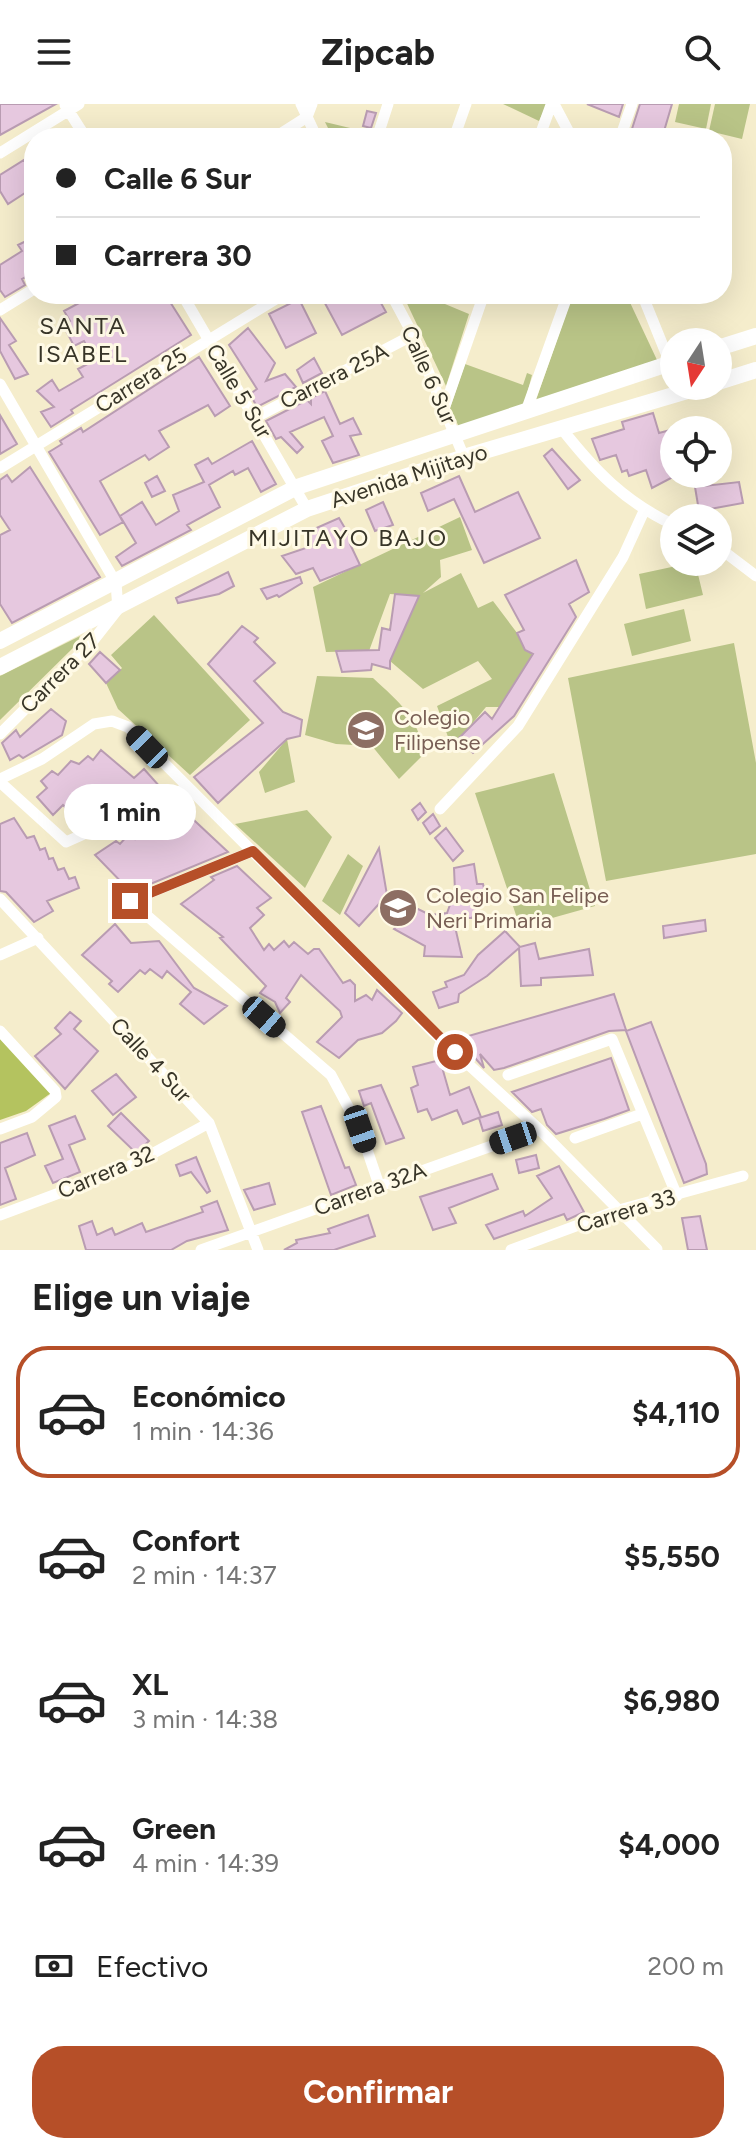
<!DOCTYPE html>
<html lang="es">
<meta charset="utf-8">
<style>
body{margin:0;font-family:Figtree,sans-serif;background:#f2f2f2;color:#222;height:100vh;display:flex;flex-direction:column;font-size:30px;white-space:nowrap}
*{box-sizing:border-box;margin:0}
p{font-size:26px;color:#767676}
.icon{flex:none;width:44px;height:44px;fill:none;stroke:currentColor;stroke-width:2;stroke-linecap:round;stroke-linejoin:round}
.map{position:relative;height:1146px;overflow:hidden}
.drawer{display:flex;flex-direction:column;background:#fff;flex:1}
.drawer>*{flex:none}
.guide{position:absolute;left:24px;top:24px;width:708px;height:176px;border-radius:32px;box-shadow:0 8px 32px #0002;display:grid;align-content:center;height:176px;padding:0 32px;background:#fff}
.needle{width:52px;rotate:192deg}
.controls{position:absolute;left:660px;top:224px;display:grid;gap:16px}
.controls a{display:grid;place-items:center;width:72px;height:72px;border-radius:50%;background:#fff;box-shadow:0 8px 32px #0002;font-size:40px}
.end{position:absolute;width:36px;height:36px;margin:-18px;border:10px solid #b64f28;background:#fff;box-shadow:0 0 0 4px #fff}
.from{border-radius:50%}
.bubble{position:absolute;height:56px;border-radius:28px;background:#fff;box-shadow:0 8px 32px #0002;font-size:26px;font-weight:700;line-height:56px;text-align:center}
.car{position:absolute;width:24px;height:48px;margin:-24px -12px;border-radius:10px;box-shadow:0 0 6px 2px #0007;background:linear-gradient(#222 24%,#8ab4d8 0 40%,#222 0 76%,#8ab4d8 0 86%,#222 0)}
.guide b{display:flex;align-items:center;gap:28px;height:76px;font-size:30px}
.guide b+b{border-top:2px solid #e0e0e0}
.guide i{width:20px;height:20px;background:#222}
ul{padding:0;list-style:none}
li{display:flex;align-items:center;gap:24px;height:132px;margin:0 16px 12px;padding:0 16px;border:4px solid transparent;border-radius:32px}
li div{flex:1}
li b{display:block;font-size:30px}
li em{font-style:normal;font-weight:700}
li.on{border-color:#b64f28}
li>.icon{width:72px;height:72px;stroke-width:1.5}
h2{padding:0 32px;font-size:36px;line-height:96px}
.pay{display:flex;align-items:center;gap:20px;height:88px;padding:0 32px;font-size:30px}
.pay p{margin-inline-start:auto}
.cta{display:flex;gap:16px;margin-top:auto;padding:16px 32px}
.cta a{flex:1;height:92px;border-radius:32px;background:#b64f28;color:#fff;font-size:32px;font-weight:700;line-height:92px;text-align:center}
header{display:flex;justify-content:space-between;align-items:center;height:104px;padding:0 32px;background:#fff;font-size:36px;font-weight:700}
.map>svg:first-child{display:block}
.green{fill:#b9c487}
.forest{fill:#b4c35f}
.building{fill:#e6c8df;stroke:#b99cb2;stroke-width:2}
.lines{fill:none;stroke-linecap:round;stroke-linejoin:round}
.street{stroke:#fff;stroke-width:11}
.secondary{stroke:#fff;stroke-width:16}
.route{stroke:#b64f28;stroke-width:10}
.labels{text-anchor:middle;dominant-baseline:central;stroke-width:6;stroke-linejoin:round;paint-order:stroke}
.street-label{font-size:22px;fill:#383528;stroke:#fffae6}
.education-label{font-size:22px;fill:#785e54;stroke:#fffae6;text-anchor:start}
.neighbourhood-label{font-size:24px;letter-spacing:2px;fill:#383528;stroke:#fffae6}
</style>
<header><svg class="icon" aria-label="menu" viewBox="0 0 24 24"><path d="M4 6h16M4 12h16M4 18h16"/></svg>Zipcab<svg class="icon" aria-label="search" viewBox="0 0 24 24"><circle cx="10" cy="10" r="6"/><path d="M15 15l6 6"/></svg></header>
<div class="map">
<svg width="756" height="1146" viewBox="0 0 756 1146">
<rect width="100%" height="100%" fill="#f5edcc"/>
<path class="green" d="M503,0h44l-8,17z
M679,0h32l-5,25 -31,-7z
M715,0h35l-8,35 -33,-8z
M325,18l46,11 -2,5h-36z
M421,190l48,20 -23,72 -43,-91z
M573,190h53l31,66 -121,40z
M465,260l58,21 4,-12 5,2 -8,30 -65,22 -9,-19z
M460,413l12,33 -32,10 1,17 -18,16 38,-20 17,35 15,-7 40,53 -34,53h-13l-34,41 -15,-42 55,-27 -14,-18 -55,28 -33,-28 29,-65 -29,-2 -21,57 -43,1 -13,-65z
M695,458l8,33 -57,14 -7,-35z
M684,505l7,32 -59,15 -8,-32z
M154,511l96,105 -60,55 -72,-66 -12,-26 16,-15 -11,-13z
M80,532l-3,8 -77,76v-44z
M734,539l22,120v91l-150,27 -38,-203z
M317,572l56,2c26,24 46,40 51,76l-25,25 -27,-33 -36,-2 -31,-9z
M287,635l8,43 -30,11 -6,-21z
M554,669l41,133 -75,21 -45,-134z
M307,706l25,27 -27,51 -70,-64z
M348,750l15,12 -23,49 -18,-14z"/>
<path class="forest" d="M0,932l51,57 -25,18 -26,9z"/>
<path class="building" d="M0,0h56l-56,31z
M587,0h36l-4,13z
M640,0h32l-10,34 -31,-6z
M367,7l9,2 -5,15 -8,-2z
M24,56l10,17v10l-26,17 -8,-13v-16z
M34,133v36l-12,6 3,6 -20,12 -5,-7v-25l22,-14 -4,-6z
M96,190h69l26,41 -120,75 2,3 -22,14 -10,-15 13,-5 -17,-16 15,-11 7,11 24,-14 -5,-8 17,-9 -11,-19 -10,5 -11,-21 7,-4 -6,-10z
M320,190h56l10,18 -44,23z
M299,195l17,34 -30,15 -17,-34z
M0,214l16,23 -7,4 19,29 -13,5 -15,-28z
M248,224l27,35 -9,18 19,-7 11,13 -39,20 -7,-13 7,-5 -28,-44z
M199,253l31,49 -15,10 -7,-11 -49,26 10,16 -20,13 -4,-5 -45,26 23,41 -23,13 -51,-83 13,-8 -2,-3 21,-13 2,4z
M314,254l8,15 -19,10 -6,-13z
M325,287l15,33 13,-6 8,16 -11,2 9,19 -26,8 -11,-22 11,-5 -9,-19 -34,15 13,15 -6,6 -16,-16 -5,2 -10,-18 41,-21 4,4v-6z
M653,309l6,20 15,-4v12l-11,4 10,32 -21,11 -6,-18 -17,6 -2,-6 -5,2 -6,-17 -16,5 -8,-21 32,-10 -2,-7z
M0,311l17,29 -17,10z
M252,337l24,43 -15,8 -13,-24 -13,7 -2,-4 -24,14 11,22 -33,18 4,5 -69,36 -6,-9 20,-14 -16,-27 22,-14 14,23 23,-14 -6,-16 31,-13 -9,-17 13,-7 4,6z
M552,345l28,31 -12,9 -24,-33z
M30,363l70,110 -88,46 -12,-19v-69l10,-5 -10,-15v-35l7,-5 5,7z
M157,372l8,15 -13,6 -7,-14z
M459,372l16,36 43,-20 22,46 -56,25 -30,-64 -26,12 -7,-18z
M739,378l4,21 -44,8 -4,-24z
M383,398l10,23 -18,6 -9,-21z
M339,414l14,24 -3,2 10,21 -40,16 -7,-13 -17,6 -14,-18 30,-10 -7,-13z
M576,456l13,32 -20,12 7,13 -62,99 -41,37 -15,-14 27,-27 7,7 41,-65 -8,-4 -8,-17 7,-3 -19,-35z
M228,468l6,14 -15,8 -41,9 -2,-5z
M300,473l2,6 -23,14 -2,-2 -10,4 -6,-10z
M395,490l24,2 -29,65v8l-18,-5 -1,6 -29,2 -6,-21 43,-1 3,-22 8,2z
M242,522l16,12 -4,4 21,21 -21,18 29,31 19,8 -2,16 -13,3 -69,64 -24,-26 69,-54 -55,-59z
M100,548l20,18 -14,13 -17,-19z
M51,605l15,12 -4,14 -39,23 -4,-3 -9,5 -8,-17 14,-13 4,7z
M101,646l33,28 10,-9 17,19 -25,14 -3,-3 -11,9 -5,-3 -8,8 -3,-2 -23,14 -20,-20 -10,10 -16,-18 10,-9 -6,-7 11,-10 6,4 13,-14 8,3 9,-8 5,4z
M420,699l6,9 -8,8 -6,-10z
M181,704l47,44 -97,40 -36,-37 21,-14 4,3 9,-10 6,5 8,-9 4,4z
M433,710l7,12 -10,8 -7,-11z
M14,714l13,20 7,-2 6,14 5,-2 4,11 4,-1 5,12 6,-2 5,11 6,-2 4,11 -32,13 6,10 -19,11 -28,-30 -6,-1v-67z
M446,724l17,23 -10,10 -18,-23z
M379,744l8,47 -28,31 -14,-13z
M474,760l3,20h6l2,8 -13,26h-19l9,39 -38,-1 1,-10 -31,-17 20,-22 16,8 17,-2 8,-22 -1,-23z
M237,762l34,32 -14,10 7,7 -14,13 14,22 5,-6 5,6 10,-9 5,6 5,-5 14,12 6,-5h5l24,34 7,-3 5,5v16l11,-6 6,5 5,-10 25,23 -6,8 -14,12 -24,7 -19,18 -22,-16 25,-25 -2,-6 -39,-36 -15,23 4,4 -10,11 -5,-11 -15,-9 6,-7 -46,-48 3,-1 -42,-33 33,-24 -3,-3z
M705,816l1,11 -42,7 -1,-12z
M115,820l16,19 28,-2 35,47 33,18 -23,18 -24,-20 11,-12 -24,-21 -5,7 -12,-9 -5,5 -5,-4 -22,22 -9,-8 3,-3 -30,-26z
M505,827l15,16 15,-4 4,16 50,-10 4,26 -52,3v7l-20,1 -2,-38 -32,28 -28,18 -1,8 -19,6 -6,-16 14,-5 -2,-5 19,-7 14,-20z
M614,890l12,36 -17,1 -105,37 -10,2 -14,-16 4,14 -26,-29z
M70,908l11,9 -7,8 24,22 -33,38 -30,-33 26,-22 -6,-6z
M651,918l55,142 1,10 -23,9 -58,-152z
M611,954l18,52 -25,9 -48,15 -9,-9 -6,-16 -9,3 -20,-20z
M440,956l10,35 19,-8 12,30 -18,7 -6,-14 -25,10 -5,-11 -9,3 -7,-24 7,-3 -5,-18z
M116,970l20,23 -23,18 -21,-24z
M381,981l23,53 -18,6 -15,-41 -7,3 -5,-15z
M321,1002l24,62 4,-1 7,18 -25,10 -29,-83z
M498,1008l4,13 -19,6 -4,-13z
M121,1009l28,28 -13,12 -28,-27z
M75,1012l10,23 -16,6 11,27 -27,11 -8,-17 18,-7 -14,-33z
M27,1029l8,22 -30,13 11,31 -16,6v-62z
M536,1051l3,13 -20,5 -3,-13z
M196,1053l14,34 -3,2 -16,-21 -11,4 -4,-11z
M559,1062l25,46 -17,8 -3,-6 -70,25 -8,-14 37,-14 2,5 27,-18 -15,-22z
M492,1070l6,15 -49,19 7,15 -23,7 -13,-33z
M269,1079l6,21 -21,6 -10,-20z
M217,1097l11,29 -41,11 -16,9h-85l-7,-24 13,-5 5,14 15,-7 3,7 27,-12 4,9 57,-20 -2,-5z
M368,1111l7,21 -41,14h-50l13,-7 -1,-3 34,-7 -2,-4z
M700,1112l7,34h-19l-6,-32z"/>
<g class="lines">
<path class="street" d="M301,0l16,34
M554,0l18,34
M65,1l21,33
M274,34l33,-21 5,-13
M377,34l11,-34
M454,34l12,-34
M539,34l12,-33
M620,34l12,-34
M0,49l79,-49
M182,190l125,215
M391,190l22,41 51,122
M642,190l32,79
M0,206l34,-21
M0,280l116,199 2,26 -26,33 -92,92
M445,302l39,-112
M526,307l42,-117
M256,313l157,-82
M562,325c33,42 63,73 112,96
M0,364l284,-174
M718,443l38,29
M0,675l42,-20 52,-35 18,-3 16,6 306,306 105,96 118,120
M0,678l66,60 121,-54
M440,705l78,-83 105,-169 21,-46
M253,747l-123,50 201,174 29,54 19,56
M0,795l209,224 49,127
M0,851l38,-17
M0,927l55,60 1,6 -24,20 -32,12
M508,971l104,-36 65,157
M575,1034l67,-24
M0,1111l126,-47 83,-45
M201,1146l338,-121
M511,1146l108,-40 124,-34"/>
<path class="secondary" d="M718,244l38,-12
M718,278l38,-12
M0,537l297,-154 377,-125
M0,563l307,-158 157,-52 240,-71"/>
</g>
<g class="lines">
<path class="route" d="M130,797l123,-50 202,201"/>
</g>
<defs>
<symbol id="school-disc" viewBox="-11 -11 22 22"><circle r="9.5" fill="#8d6e63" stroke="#fffae6"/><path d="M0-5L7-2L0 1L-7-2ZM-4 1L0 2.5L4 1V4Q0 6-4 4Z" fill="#fff"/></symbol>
</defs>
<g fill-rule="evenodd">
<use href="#school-disc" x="344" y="604" width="44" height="44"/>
<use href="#school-disc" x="376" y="782" width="44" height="44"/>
</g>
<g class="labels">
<g class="street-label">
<text transform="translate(429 271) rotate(66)">Calle 6 Sur</text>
<text transform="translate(334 272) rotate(-27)">Carrera 25A</text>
<text transform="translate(141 276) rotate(-32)">Carrera 25</text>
<text transform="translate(239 287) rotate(59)">Calle 5 Sur</text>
<text transform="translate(409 372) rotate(-18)">Avenida Mijitayo</text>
<text transform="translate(60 569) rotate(-45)">Carrera 27</text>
<text transform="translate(151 956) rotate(47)">Calle 4 Sur</text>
<text transform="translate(106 1068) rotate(-23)">Carrera 32</text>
<text transform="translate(370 1085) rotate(-20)">Carrera 32A</text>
<text transform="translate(626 1107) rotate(-17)">Carrera 33</text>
</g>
<g class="education-label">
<text x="394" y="613">Colegio<tspan x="394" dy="25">Filipense</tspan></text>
<text x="426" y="791">Colegio San Felipe<tspan x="426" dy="25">Neri Primaria</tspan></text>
</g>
<g class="neighbourhood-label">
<text x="83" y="221">SANTA<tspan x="83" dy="28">ISABEL</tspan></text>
<text x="348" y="433">MIJITAYO BAJO</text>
</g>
</g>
</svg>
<div class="controls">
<a><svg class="needle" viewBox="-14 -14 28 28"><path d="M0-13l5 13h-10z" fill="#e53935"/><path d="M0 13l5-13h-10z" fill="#767676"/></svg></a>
<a><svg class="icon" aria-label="locate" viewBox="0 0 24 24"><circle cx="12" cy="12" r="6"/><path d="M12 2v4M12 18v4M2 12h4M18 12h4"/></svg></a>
<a><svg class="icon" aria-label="layers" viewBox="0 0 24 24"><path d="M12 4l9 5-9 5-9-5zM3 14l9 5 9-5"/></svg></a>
</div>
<i class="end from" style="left:455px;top:948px"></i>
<i class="end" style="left:130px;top:797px"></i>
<div class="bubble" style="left:64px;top:680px;width:132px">1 min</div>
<i class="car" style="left:147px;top:643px;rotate:316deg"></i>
<i class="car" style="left:264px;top:913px;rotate:131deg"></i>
<i class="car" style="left:360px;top:1025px;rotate:161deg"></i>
<i class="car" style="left:513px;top:1034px;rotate:251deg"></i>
<div class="guide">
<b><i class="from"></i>Calle 6 Sur</b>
<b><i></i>Carrera 30</b>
</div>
</div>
<section class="drawer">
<h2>Elige un viaje</h2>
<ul>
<li class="on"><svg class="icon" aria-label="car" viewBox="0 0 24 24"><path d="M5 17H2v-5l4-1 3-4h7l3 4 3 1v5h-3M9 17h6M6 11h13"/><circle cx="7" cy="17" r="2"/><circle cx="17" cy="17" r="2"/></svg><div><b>Económico</b><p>1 min · 14:36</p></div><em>$4,110</em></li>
<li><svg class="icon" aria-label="car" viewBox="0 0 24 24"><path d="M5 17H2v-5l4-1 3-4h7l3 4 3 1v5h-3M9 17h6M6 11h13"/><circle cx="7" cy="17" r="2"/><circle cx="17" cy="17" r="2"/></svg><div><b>Confort</b><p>2 min · 14:37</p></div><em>$5,550</em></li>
<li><svg class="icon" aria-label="car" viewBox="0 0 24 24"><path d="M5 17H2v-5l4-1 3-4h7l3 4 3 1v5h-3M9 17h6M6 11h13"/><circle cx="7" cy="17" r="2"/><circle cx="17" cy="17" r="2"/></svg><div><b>XL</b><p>3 min · 14:38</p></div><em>$6,980</em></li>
<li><svg class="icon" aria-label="car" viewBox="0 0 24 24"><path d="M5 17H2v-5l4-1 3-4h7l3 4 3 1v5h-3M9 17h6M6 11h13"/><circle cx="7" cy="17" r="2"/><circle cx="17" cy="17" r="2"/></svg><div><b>Green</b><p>4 min · 14:39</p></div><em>$4,000</em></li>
</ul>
<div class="pay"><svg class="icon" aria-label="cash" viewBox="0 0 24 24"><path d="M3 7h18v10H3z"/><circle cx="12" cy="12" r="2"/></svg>Efectivo<p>200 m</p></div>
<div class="cta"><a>Confirmar</a></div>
</section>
